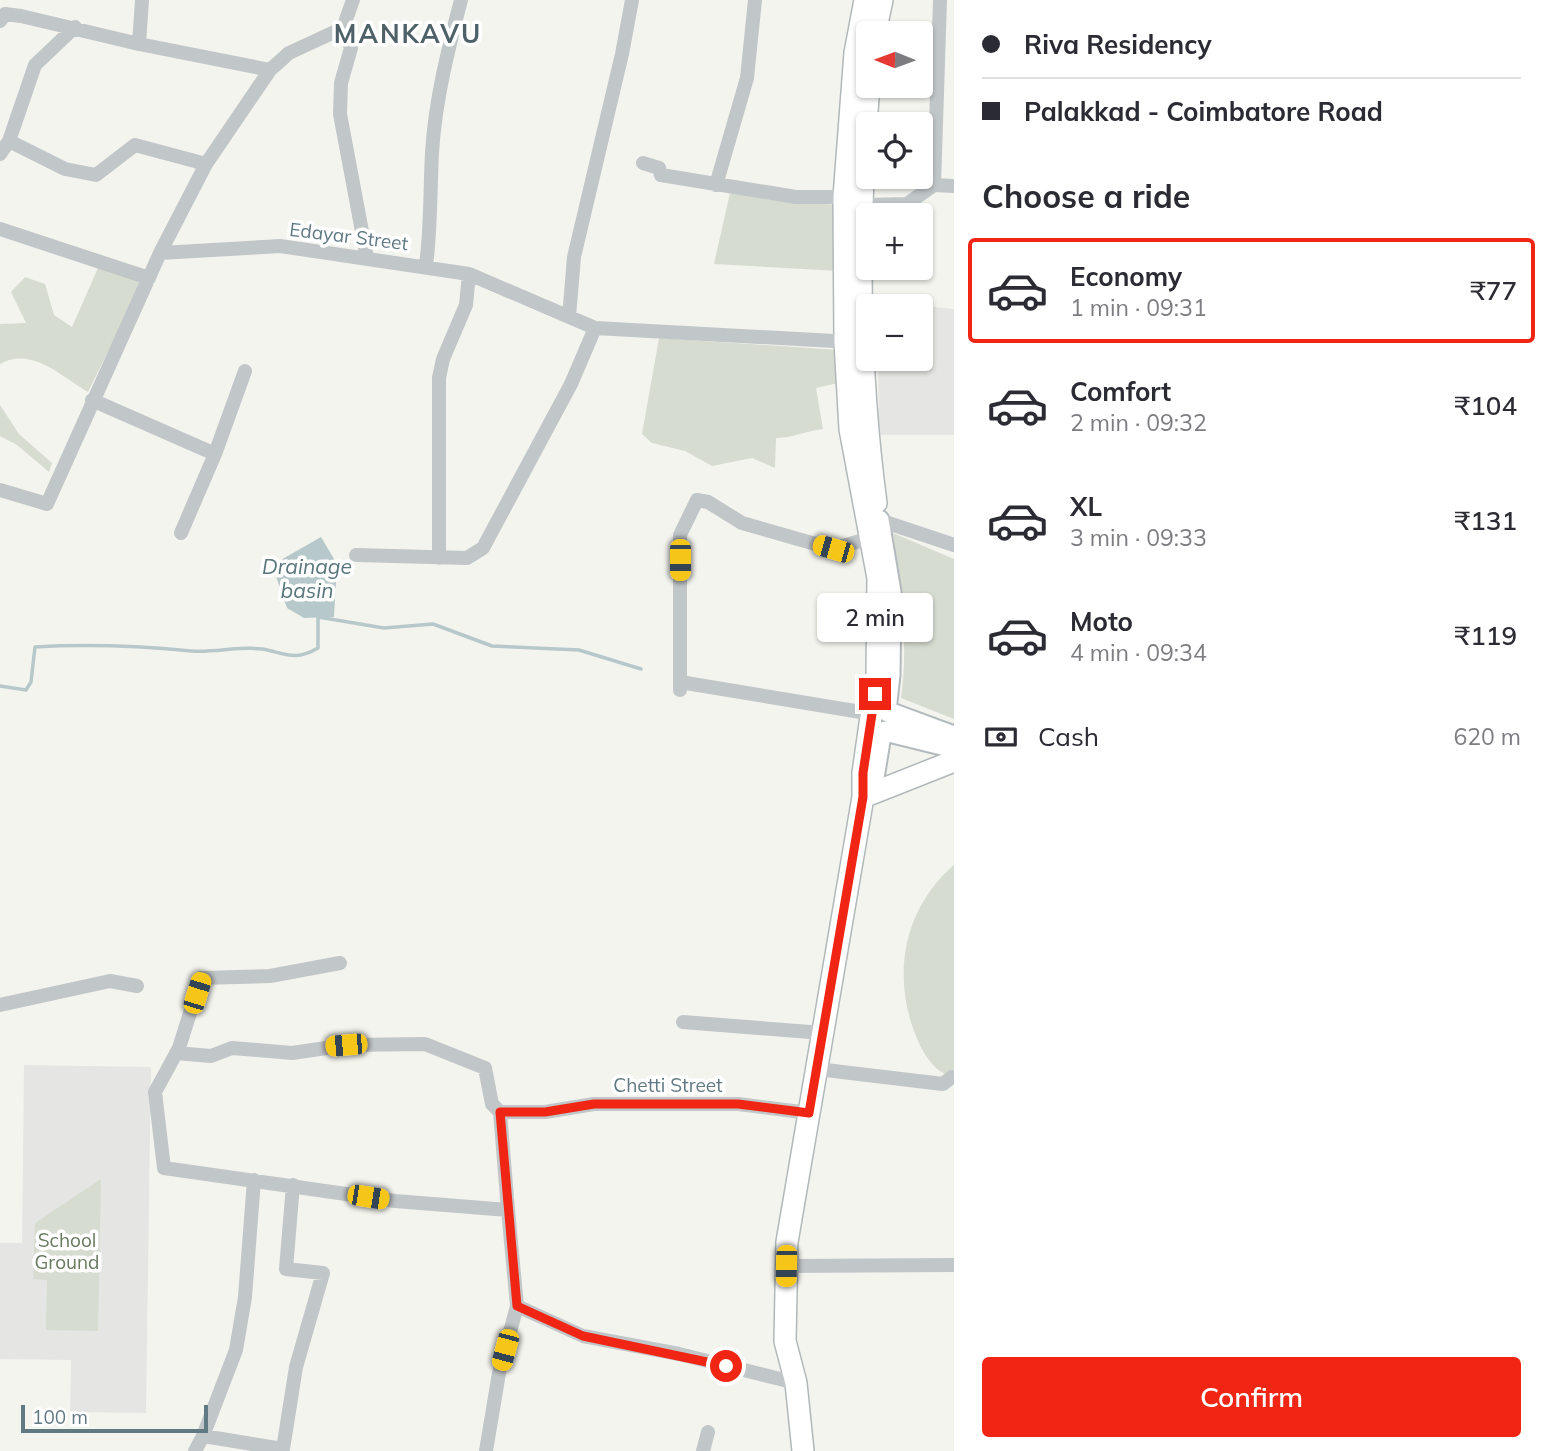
<!DOCTYPE html>
<meta charset="utf-8">
<style>
body{margin:0;font-family:Mulish,sans-serif;background:#f2f2f3;color:#2b2b33;height:100vh;display:flex;flex-direction:column;font-size:26px;white-space:nowrap}
*{box-sizing:border-box;margin:0}
p{font-size:23px;color:#7c7c81}
.icon{flex:none;width:38px;height:38px;fill:none;stroke:currentColor;stroke-width:2;stroke-linecap:round;stroke-linejoin:round}
.map{position:relative;flex:1;overflow:hidden}
.details{display:flex;flex-direction:column;background:#fff;width:595px}
.details>*{flex:none}
.top-card{display:grid;align-content:center;height:154px;padding:0 28px;background:#fff}
.needle{width:46px;rotate:271deg}
.fabs{position:absolute;left:856px;top:21px;display:grid;gap:14px}
.fabs a{display:grid;place-items:center;width:77px;height:77px;border-radius:7px;background:#fff;box-shadow:0 2px 5px #0004;font-size:35px}
.scale{position:absolute;left:21px;bottom:18px;width:187px;box-sizing:border-box;padding-left:7px;border:4px solid #617983;border-top:0;font-size:19px;line-height:24px;white-space:nowrap;color:#617983;-webkit-text-stroke:5px #fff;paint-order:stroke}
.end{position:absolute;width:32px;height:32px;margin:-16px;border:9px solid #f02513;background:#fff;box-shadow:0 0 0 4px #fff}
.from{border-radius:50%}
.bubble{position:absolute;height:49px;border-radius:7px;background:#fff;box-shadow:0 2px 5px #0004;font-size:23px;font-weight:600;line-height:49px;text-align:center}
.car{position:absolute;width:21px;height:42px;margin:-21px -10px;border-radius:9px;box-shadow:0 0 5px 2px #0007;background:linear-gradient(#f5c518 24%,#345 0 40%,#f5c518 0 76%,#345 0 86%,#f5c518 0)}
.top-card b{display:flex;align-items:center;gap:24px;height:66px;font-size:26px}
.top-card b+b{border-top:2px solid #e1e1e2}
.top-card i{width:18px;height:18px;background:#2b2b33}
ul{padding:0;list-style:none}
li{display:flex;align-items:center;gap:21px;height:105px;margin:0 14px 10px;padding:0 14px;border:4px solid transparent;border-radius:7px}
li div{flex:1}
li b{display:block;font-size:26px}
li em{font-style:normal;font-weight:600}
li.active{border-color:#f02513}
li>.icon{width:63px;height:63px;stroke-width:1.5}
h2{padding:0 28px;font-size:32px;line-height:84px}
.pay{display:flex;align-items:center;gap:18px;height:77px;padding:0 28px;font-size:26px}
.pay p{margin-inline-start:auto}
.primary-button{display:flex;gap:14px;margin-top:auto;padding:14px 28px}
.primary-button a{flex:1;height:80px;border-radius:7px;background:#f02513;color:#fff;font-size:28px;font-weight:600;line-height:80px;text-align:center}
main{display:flex;flex:1;min-height:0}
.map>svg:first-child{display:block}
.built{fill:#e5e5e3}
.green{fill:#d6dcd0}
.water{fill:#b7c8ca}
.lines{fill:none;stroke-linecap:round;stroke-linejoin:round}
.stream{stroke:#b7c8ca;stroke-width:3.5}
.secondary-casing{stroke:#b3babd;stroke-width:23}
.primary-casing{stroke:#b2b8ba;stroke-width:24}
.street{stroke:#c1c6c8;stroke-width:14}
.secondary{stroke:#fff;stroke-width:19}
.primary{stroke:#fff;stroke-width:21}
.route{stroke:#f02513;stroke-width:9}
.labels{text-anchor:middle;dominant-baseline:central;stroke-width:7;stroke-linejoin:round;paint-order:stroke}
.street-label{font-size:19px;fill:#617983;stroke:#fff}
.park-label{font-size:19px;fill:#697a60;stroke:#fff}
.water-label{font-size:21px;font-style:italic;fill:#58767a;stroke:#fff}
.district-label{font-size:26px;font-weight:bold;letter-spacing:2px;fill:#4f6168;stroke:#fff}
</style>
<main>
<div class="map">
<svg width="954" height="1451" viewBox="0 0 954 1451">
<rect width="100%" height="100%" fill="#f4f4ef"/>
<path class="built" d="M915,305l39,4v126h-75l-1,-76h42v-53h-17z
M24,1065l127,2 -5,346 -76,-1 1,-52 -71,-1v-116h22z"/>
<path class="green" d="M730,193l56,9 56,3 -3,66 -125,-7z
M98,268l45,13 -55,111c-27,-16 -57,-46 -88,-28v-40l26,-1 -15,-31 14,-15 20,7 9,31 18,12z
M659,338l180,12 -1,33 -22,5 7,41c-17,2 -31,9 -47,9l-1,30 -23,-10 -40,8 -27,-15 -33,-8 -10,-9z
M0,405l19,29 33,29 -3,9 -32,-27 -17,-9z
M893,533l61,26v160l-53,-21c8,-56 -1,-109 -8,-165z
M954,865v213c-22,-7 -32,-26 -40,-47 -22,-59 -9,-124 40,-166z
M101,1179l-3,152 -52,-1 1,-50 -14,-1 2,-56z"/>
<path class="water" d="M321,537l16,27 -3,53 -30,1 -17,-10 -15,-43z"/>
<g class="lines">
<path class="stream" d="M0,686l26,4 5,-8 4,-35c52,-3 104,-1 156,4 23,2 48,-5 71,-2 23,4 32,13 56,-1v-31l66,11 49,-4 59,22 87,4 62,19"/>
<defs>
<path id="secondary" d="M879,520l12,72 -1,83 -4,36 68,25
M863,797l11,-19 7,-43 4,-4 65,16"/>
<path id="primary" d="M875,33l7,-33
M869,86c-12,133 -11,284 7,417
M863,797l91,-36
M803,1451l-7,-68 -11,-42 2,-99 76,-445v-24l14,-98 1,-97 -28,-149 -5,-87 -1,-145 11,-144 10,-53"/>
</defs>
<use href="#secondary" class="secondary-casing"/>
<use href="#primary" class="primary-casing"/>
<path class="street" d="M142,0l-3,44 131,26
M0,21l5,-7 16,2 118,28
M343,28l8,20 -10,35 -1,31 27,144
M9,141l26,-76 40,-38
M0,154l9,-13 56,28 31,6 39,-30 71,19
M643,163l16,5 2,7 135,22h54
M716,185l31,-107 8,-78
M934,185l20,1
M864,205l43,-1 27,-19 6,-185
M0,229l149,49
M160,253l120,-7 189,28 126,54 257,14
M426,265c5,-37 4,-74 6,-112 3,-52 16,-103 29,-153
M569,317l5,-60 48,-203 10,-54
M92,400l123,54
M0,490l47,14 113,-251 46,-89 64,-94 19,-17 54,-25 10,-28
M873,518l81,27
M181,533l34,-79 30,-83
M356,555l111,3 16,-10 88,-164 24,-56
M439,558v-180l4,-19 23,-54 3,-31
M680,682l193,32
M680,690v-155l17,-35 11,2 34,21 91,26 37,-11
M340,963l-70,13 -69,2 -22,70 -24,44 9,76 231,33 113,9 9,96 66,30 96,18 117,29
M0,1005l110,-24 27,5
M683,1022l140,11
M176,1053l35,3 21,-8 60,5 55,-8 78,-1 60,24 7,36 8,8
M817,1069l126,15 9,-7
M508,1210l-8,-98h45l49,-8h144l71,9
M786,1266l168,-1
M203,1436l33,-86 9,-53 9,-117
M195,1451l8,-15 80,13 13,-82 27,-94 -37,-4 7,-84
M486,1451l13,-78 18,-67
M703,1451l5,-19"/>
<use href="#secondary" class="secondary"/>
<use href="#primary" class="primary"/>
</g>
<g class="lines">
<path class="route" d="M726,1366l-143,-30 -66,-30 -17,-194h45l49,-8h144l71,9 54,-316v-24l12,-79"/>
</g>
<g class="labels">
<g class="street-label">
<text transform="translate(349 236) rotate(7)">Edayar Street</text>
<text x="668" y="1085">Chetti Street</text>
</g>
<g class="park-label">
<text x="67" y="1240">School<tspan x="67" dy="22">Ground</tspan></text>
</g>
<g class="water-label">
<text x="307" y="566">Drainage<tspan x="307" dy="24">basin</tspan></text>
</g>
<g class="district-label">
<text x="408" y="33">MANKAVU</text>
</g>
</g>
</svg>
<div class="fabs">
<a><svg class="needle" viewBox="-14 -14 28 28"><path d="M0-13l5 13h-10z" fill="#e53935"/><path d="M0 13l5-13h-10z" fill="#7c7c81"/></svg></a>
<a><svg class="icon" aria-label="locate" viewBox="0 0 24 24"><circle cx="12" cy="12" r="6"/><path d="M12 2v4M12 18v4M2 12h4M18 12h4"/></svg></a>
<a>+</a>
<a>−</a>
</div>
<div class="scale">100 m</div>
<i class="end from" style="left:726px;top:1366px"></i>
<i class="end" style="left:875px;top:694px"></i>
<div class="bubble" style="left:817px;top:593px;width:116px">2 min</div>
<i class="car" style="left:833px;top:549px;rotate:286deg"></i>
<i class="car" style="left:680px;top:560px;rotate:180deg"></i>
<i class="car" style="left:197px;top:993px;rotate:17deg"></i>
<i class="car" style="left:346px;top:1045px;rotate:265deg"></i>
<i class="car" style="left:368px;top:1197px;rotate:99deg"></i>
<i class="car" style="left:786px;top:1266px;rotate:181deg"></i>
<i class="car" style="left:505px;top:1350px;rotate:195deg"></i>
</div>
<section class="details">
<div class="top-card">
<b><i class="from"></i>Riva Residency</b>
<b><i></i>Palakkad - Coimbatore Road</b>
</div>
<h2>Choose a ride</h2>
<ul>
<li class="active"><svg class="icon" aria-label="car" viewBox="0 0 24 24"><path d="M5 17H2v-5l4-1 3-4h7l3 4 3 1v5h-3M9 17h6M6 11h13"/><circle cx="7" cy="17" r="2"/><circle cx="17" cy="17" r="2"/></svg><div><b>Economy</b><p>1 min · 09:31</p></div><em>₹77</em></li>
<li><svg class="icon" aria-label="car" viewBox="0 0 24 24"><path d="M5 17H2v-5l4-1 3-4h7l3 4 3 1v5h-3M9 17h6M6 11h13"/><circle cx="7" cy="17" r="2"/><circle cx="17" cy="17" r="2"/></svg><div><b>Comfort</b><p>2 min · 09:32</p></div><em>₹104</em></li>
<li><svg class="icon" aria-label="car" viewBox="0 0 24 24"><path d="M5 17H2v-5l4-1 3-4h7l3 4 3 1v5h-3M9 17h6M6 11h13"/><circle cx="7" cy="17" r="2"/><circle cx="17" cy="17" r="2"/></svg><div><b>XL</b><p>3 min · 09:33</p></div><em>₹131</em></li>
<li><svg class="icon" aria-label="car" viewBox="0 0 24 24"><path d="M5 17H2v-5l4-1 3-4h7l3 4 3 1v5h-3M9 17h6M6 11h13"/><circle cx="7" cy="17" r="2"/><circle cx="17" cy="17" r="2"/></svg><div><b>Moto</b><p>4 min · 09:34</p></div><em>₹119</em></li>
</ul>
<div class="pay"><svg class="icon" aria-label="cash" viewBox="0 0 24 24"><path d="M3 7h18v10H3z"/><circle cx="12" cy="12" r="2"/></svg>Cash<p>620 m</p></div>
<div class="primary-button"><a>Confirm</a></div>
</section>
</main>
